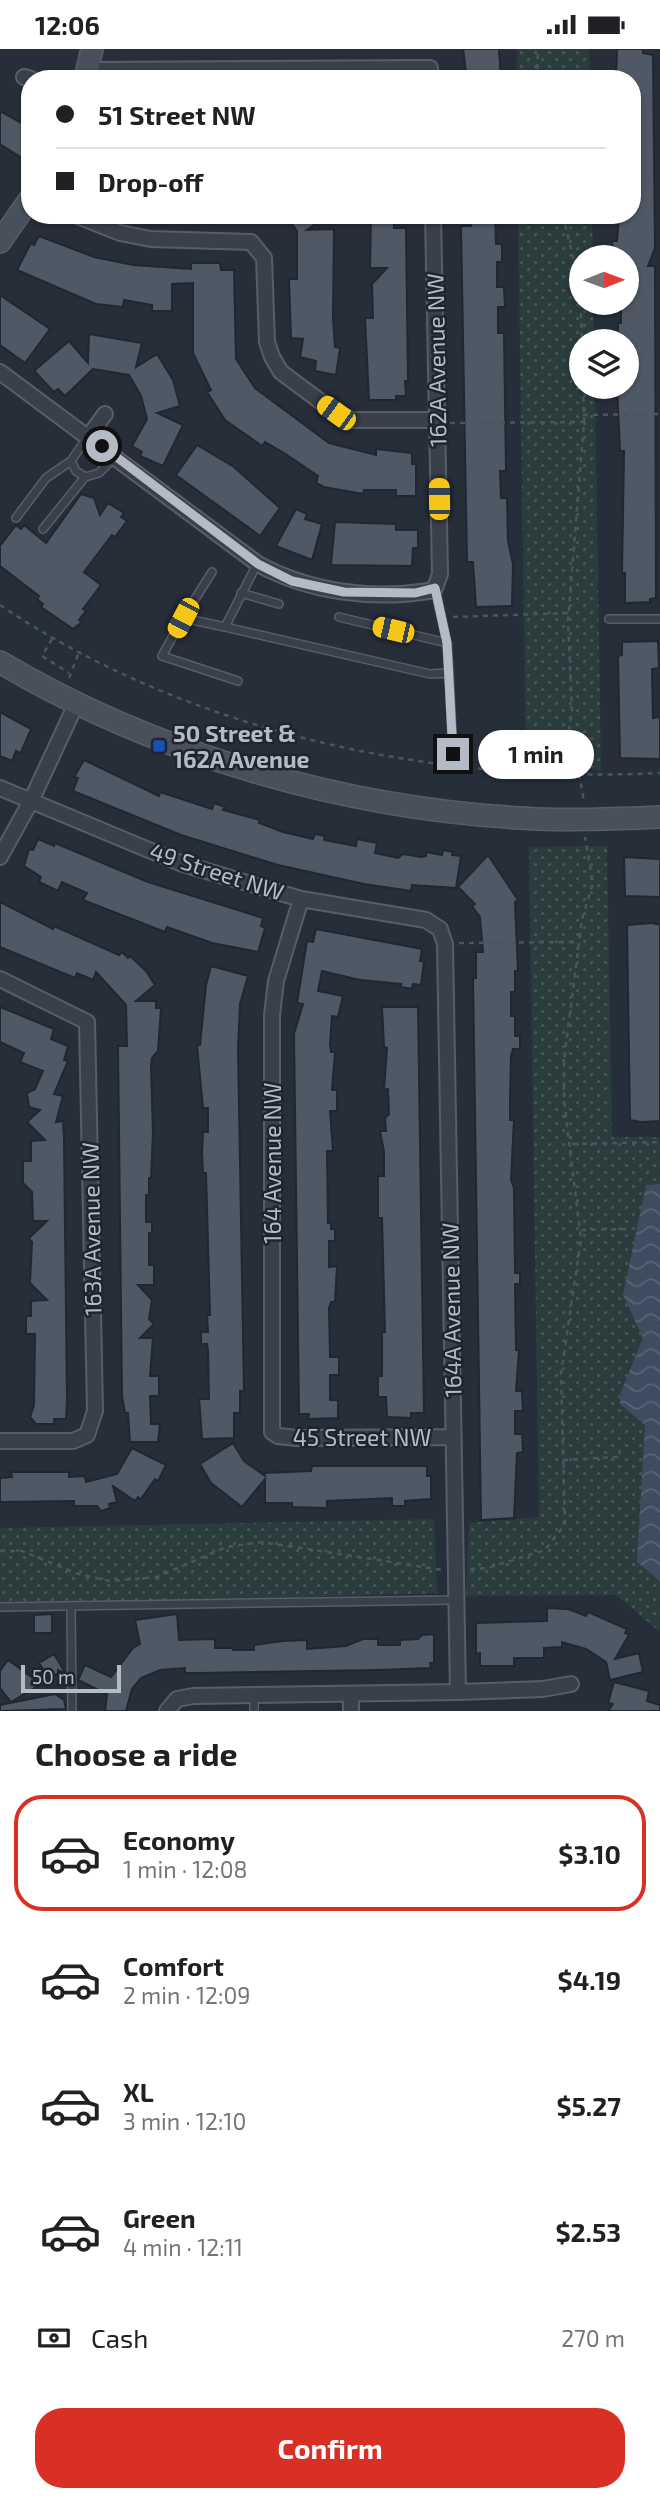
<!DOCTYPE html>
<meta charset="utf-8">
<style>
body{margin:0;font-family:"Exo 2",sans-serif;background:#f6f6f6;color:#202124;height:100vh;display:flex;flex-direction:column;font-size:26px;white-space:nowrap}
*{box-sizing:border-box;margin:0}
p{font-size:23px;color:#757577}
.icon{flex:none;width:38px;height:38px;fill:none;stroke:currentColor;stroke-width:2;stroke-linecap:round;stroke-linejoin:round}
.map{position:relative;height:1662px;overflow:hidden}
.details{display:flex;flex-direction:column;background:#fff;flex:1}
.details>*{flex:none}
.guide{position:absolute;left:21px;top:21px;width:620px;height:154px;border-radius:28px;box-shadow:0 2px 5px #0004;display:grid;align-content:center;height:154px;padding:0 35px;background:#fff}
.needle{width:46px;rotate:89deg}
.buttons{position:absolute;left:569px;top:196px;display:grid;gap:14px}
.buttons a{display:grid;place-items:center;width:70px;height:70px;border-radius:50%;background:#fff;box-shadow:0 2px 5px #0004;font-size:35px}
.scale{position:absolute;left:21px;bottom:18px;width:100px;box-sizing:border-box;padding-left:7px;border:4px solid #b5bbc5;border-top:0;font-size:19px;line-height:24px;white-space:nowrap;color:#b5bbc5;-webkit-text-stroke:5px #1f252f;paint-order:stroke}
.end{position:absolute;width:32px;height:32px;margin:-16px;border:9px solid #b5bbc5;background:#111;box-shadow:0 0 0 4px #111}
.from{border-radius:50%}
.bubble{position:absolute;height:49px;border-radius:24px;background:#fff;box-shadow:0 2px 5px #0004;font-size:23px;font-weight:700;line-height:49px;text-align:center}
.car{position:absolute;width:21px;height:42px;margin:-21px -10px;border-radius:9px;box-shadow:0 0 5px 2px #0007;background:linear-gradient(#f5c518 24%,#345 0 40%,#f5c518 0 76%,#345 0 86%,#f5c518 0)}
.guide b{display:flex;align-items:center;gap:24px;height:66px;font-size:26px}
.guide b+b{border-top:2px solid #e0e0e0}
.guide i{width:18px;height:18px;background:#202124}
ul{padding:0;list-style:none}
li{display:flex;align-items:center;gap:21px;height:116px;margin:0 14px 10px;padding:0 21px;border:4px solid transparent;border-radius:28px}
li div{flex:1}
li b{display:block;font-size:26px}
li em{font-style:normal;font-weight:700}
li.selected{border-color:#d93025}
li>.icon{width:63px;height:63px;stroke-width:1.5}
h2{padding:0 35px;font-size:32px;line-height:84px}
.pay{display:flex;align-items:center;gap:18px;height:77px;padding:0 35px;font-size:26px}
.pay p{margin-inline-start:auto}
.button{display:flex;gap:14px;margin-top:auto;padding:14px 35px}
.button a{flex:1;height:80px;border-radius:28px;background:#d93025;color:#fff;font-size:28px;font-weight:700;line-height:80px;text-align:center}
.status{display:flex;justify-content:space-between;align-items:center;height:49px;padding:0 35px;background:#fff;direction:ltr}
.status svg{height:19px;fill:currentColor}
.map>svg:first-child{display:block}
.green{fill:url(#green-dots)}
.water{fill:url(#water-waves)}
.building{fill:#4f5865;stroke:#212731;stroke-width:2}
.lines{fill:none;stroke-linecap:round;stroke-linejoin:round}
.lane-casing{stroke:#585e68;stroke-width:10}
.street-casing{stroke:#585e68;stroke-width:18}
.secondary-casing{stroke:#585e68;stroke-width:24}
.path{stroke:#48575a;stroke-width:2.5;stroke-dasharray:5 5;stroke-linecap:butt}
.lane{stroke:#3a404a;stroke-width:7}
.street{stroke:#3a404a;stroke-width:14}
.secondary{stroke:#48505c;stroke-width:21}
.route{stroke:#b5bbc5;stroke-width:9}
.transit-dot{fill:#1a4fb4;stroke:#1f252f;stroke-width:2.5}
.labels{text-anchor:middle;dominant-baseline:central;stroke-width:5;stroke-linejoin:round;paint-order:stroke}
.street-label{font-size:23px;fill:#b5bbc5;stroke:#1f252f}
.poi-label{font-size:23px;font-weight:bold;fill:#b5bbc5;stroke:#1f252f;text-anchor:start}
</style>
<div class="status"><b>12:06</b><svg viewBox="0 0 49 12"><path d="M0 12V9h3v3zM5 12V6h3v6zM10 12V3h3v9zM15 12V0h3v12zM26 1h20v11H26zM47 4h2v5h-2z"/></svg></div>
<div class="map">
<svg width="660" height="1662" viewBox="0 0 660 1662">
<defs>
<pattern id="green-dots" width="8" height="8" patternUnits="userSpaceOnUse" patternTransform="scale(1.75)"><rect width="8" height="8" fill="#2b3c3d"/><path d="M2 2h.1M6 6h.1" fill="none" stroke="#485658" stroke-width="1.8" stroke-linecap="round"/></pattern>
<pattern id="water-waves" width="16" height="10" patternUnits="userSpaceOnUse" patternTransform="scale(1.75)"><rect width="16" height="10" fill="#3e4c60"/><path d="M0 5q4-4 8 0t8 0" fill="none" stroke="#586475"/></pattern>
</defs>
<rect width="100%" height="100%" fill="#262e3a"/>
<path class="green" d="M517,0h72l1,30h-73z
M518,166h74l1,42h-12v46h12l1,38h-13v46h14l6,383 -75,-2z
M607,797l5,291h48v495l-44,-37 -150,1 3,-73 70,-6 -10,-670z
M434,1470l3,74 -437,13v-78z"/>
<path class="water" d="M660,1135v397l-23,-19 8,-137 -25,-21v-10l23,-56 -20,-43 23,-110z"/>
<path class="building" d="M463,0h36l2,30h-34z
M617,0h26v4l10,2 2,193 -7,18h7l1,332 -6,1v3l-25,1v-30h-3l2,-122h-4l-3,-64h9v-46h-8v-18h3v-20h5v-46h-13l-1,-16h5l2,-26h13v-136h-16z
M0,62l23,13 7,-11v39l-5,8 -25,-16z
M286,166h42l-21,15 27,-1 -1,89 2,29 5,1 -4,27 -21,-4 1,-10 -16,-4 3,-18 -12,-1 -2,-59h8v-48z
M371,166h23v13h12l2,153h-3l1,15h-10v4h-27l-4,-82h8l-1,-34 15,-16h-17z
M473,166h22l1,29h6v18h-5v25h7l1,20h-7v26h6l2,138h-6l1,27h6l1,43 5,23 -1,42 -36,1 -3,-45h-6l-6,-336h10z
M39,187l55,21 39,8 58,4v-6h29l1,7h13l2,89 19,29 74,55 47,12v-6l36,4v11h4v32h-20v-6h-32l-1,4 -39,-7 -8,-4 2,-7 -34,-23 -19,-11 -3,4 -37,-26 -18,-28 4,-2 -18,-37v-70l-21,1v27h-20v-6l-28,-5 -1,7 -27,-3 -79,-34 14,-27 3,2z
M0,246l50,34 -25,34 -25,-18z
M89,285l53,9 -6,24 21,-13 16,26 7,26 -23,7 26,12 -20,41 -23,-10 2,-4 -10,-6 15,-27 -6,-23 -12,-21 -36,-6 -28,27 -7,-7 -4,3 -18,-19 -1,-3 34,-29 19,22z
M197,396l37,22 46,41 -20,28 -84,-61z
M81,445l13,4 6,17 8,-12 16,10 -3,4 6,4 -12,16 -3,-2 -28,37 17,13 -18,24 3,2 -7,9 3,2 -9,7 -32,-22 2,-3 -6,-5 2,-3 -39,-30v-20l16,-21 5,4 3,-4 22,18z
M296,460l11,5 -2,5 17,5 -10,36 -36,-14z
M335,473l61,2v6h22v18h-5l-1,18 -81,-1z
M658,592l1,27 -7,1 1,49 7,-1v42l-40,-1 -2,-102 4,-1v-13z
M0,663l31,17 -9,21 -2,3 -4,-2 -4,10 -12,-5z
M84,711l75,36 1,-4 52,17 2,-6 11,4 -2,3 37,10 -1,3 24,9 30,7 2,-5 10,2 -1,4 32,6 1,-7 20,4 -2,10 23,5 5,-4 18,3 5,-1v-4l16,3 1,-5 10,2 -1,3 9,1 -5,32 -44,-3 -1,6 -47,-7 -86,-19 -97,-30 -108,-44 5,-13 -4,-1z
M38,790l16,7 1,-3 93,39 115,36 -2,8 4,2 -7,24 -46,-9 -45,-16 -2,5 -82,-32 4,-7 -25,-11 -4,9 -19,-9 2,-5 -17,-11 5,-17 4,1z
M488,806l30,45 -3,2 3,69h-3v21h-4v24h4v20h5v13h-7l-2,7 -1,42v22h4l-3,60 3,8 1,85h5v11h-5l1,66h3l-3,41h6l1,20h-8v23h7l1,18 -6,1 -3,65 -33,2 -8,-542h3v-26h7l-3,-35 -8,-11 3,-2 -17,-17z
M624,808l36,2v38l-35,-1z
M0,853l53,27 1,-3 65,29 3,-3 6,6 2,-2 16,15 9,14 -19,16h20v7h5l-3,43 -6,7 -1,8 2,66 -2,46h-2v17h-3v27h6v11h-3v32h5v20h-16l14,15 -3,19 5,5 -14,14h13l-3,38h9v20h-9l1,28h9l-2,18h-28l-2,-29h-3l-3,-17 -4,-350h9l-1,-41 -30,-33 -3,8 -16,-7 -2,5 -75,-31z
M652,874l8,2v196l-19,1 -11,-2 -3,-195z
M316,880l106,20 -2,12 4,1 -3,23 -8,-1 -1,5 -11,-2v-3l-41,-4 -38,-9 -4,20 25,5 -5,21 -6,-1 -2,28 1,8h4l-3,38h5v21h-7l3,40h-6l1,72h3v6h4v12h-6v26l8,-1 -2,36h-4l-2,6 1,49h9v18h-9v25h8v18l-30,1 1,-5h-10l-5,-380 9,-30 -6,-1 10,-62 6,1z
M211,917l37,10 -8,28 -2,44 6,343h-4v22h-6v25l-32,1 -2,-28 -1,-12h10l-1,-49 -1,-6h-6v-12h7l-1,-17h3l-4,-142h-3l-1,-20 1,-21h5v-24h-5l-6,-63h3l6,-60z
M0,958l54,22 -3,10 17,7 -4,14 4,1 -14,33 9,2 -7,26 7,-1 1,17 3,262 -1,19h-12v5h-18l-6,-7 4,-12 1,-71h-9v-18h5v-15l16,-1 -17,-17 2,-41 -3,-4 18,-17h-14l-1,-29 -9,-9v-22h8v-20l14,-1 -18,-18 13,-12 -11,-3 -2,-14 8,-4 8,-18 -23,-9 4,-9 -24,-11z
M382,958h36l6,406h-13v5l-24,-1 -1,-20h-8v-21h4v-44h3l-3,-114h-4v-42h6v-24l-4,-21h6l-1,-13 4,-4 -1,-25 -4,1 3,-42 -3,-1z
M233,1394l11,18 21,15 -1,-3 47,-2 1,-5h115v10h4v23l-26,2v5h-13v-8l-65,3v7l-35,-1v-4h-27v-24l-23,28 -31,-24 -11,-19z
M132,1399l34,17 -8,16 -3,-2 -14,20 -3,-2 -3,4 -22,-15 4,16 -8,2 1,4 -9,3 -4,-5h-23v-5l-74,1v-24l12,-1 -1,-5h58v5l16,-1 1,6 31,-8z
M547,1559l21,1 18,7 2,-4 39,17 -2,4 4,2 -14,24 24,-6 4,19 -33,8 -4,-18 -20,-13 -24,-7v5l-18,1v10h-30v8h-34v-13l-4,1v-31l71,-2z
M52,1565v19h-18v-18z
M177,1565l2,26 36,-1v9h18v2h21v-5l29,-4 24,-1v9l39,-3 17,-7h15v6h22v-5l18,-1 4,-4 12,-1v29h-4l1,5 -53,2 -178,3h-15v-5l-25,2 -19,8 -9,11 -6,22h-21l2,-17 -29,-14 7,-15 26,12 22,-29 7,-4 -5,-24z
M54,1605l12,20 -8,-4v3l-9,5 -10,-15z
M8,1611l33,24 -30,18 -11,-14v-17z
M614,1633l35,9 -2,10 13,4v6h-52l5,-7 -5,-1z
M55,1645l9,6 2,9 -66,2v-6z"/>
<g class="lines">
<defs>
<path id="lane" d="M88,387l-17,25 5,10 9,6 14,-4 16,-16
M16,469l30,-40 25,-17
M43,480l42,-52
M257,515l-32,63 205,47 19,-1 -2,-30 -12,-55
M212,523l-29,46 42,9
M241,544l38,11
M339,568l108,26
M183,569l-21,38 76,25
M609,570h51
M449,624l4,81
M71,1557l1,105
M0,1558l456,-7
M254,1646v16"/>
<path id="street" d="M88,21l342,-2v11
M24,28l7,2
M75,166l45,18 31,6 100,3 13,16 3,84 5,15 9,15 55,41 16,7h85
M0,323l258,192c51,28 113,36 171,27l6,-3 5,-14 -7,-359
M89,387l16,-22
M0,739l180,75 121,36 125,21 14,9 5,15 13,748
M0,808l31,-56 46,-99
M301,850l-25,82 -4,34v417l6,4 19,2 156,-1
M0,930l87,43 8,389 -8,24 -14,6h-73
M351,1645v17
M167,1662l10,-12 16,-3 265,-4 85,-3 28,-5"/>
<path id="secondary" d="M85,30l7,-30
M0,193l30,-43
M0,613c155,92 342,146 521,156 46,3 93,1 139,-1"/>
</defs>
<use href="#lane" class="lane-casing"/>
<use href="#street" class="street-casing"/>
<use href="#secondary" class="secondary-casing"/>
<path class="path" d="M537,30l1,-30
M563,166l17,73 2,53
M583,338l1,35 -16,199 4,91 -5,29 11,26 6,35
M583,366l77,-1
M450,374l134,-1
M0,556c190,128 433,179 660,168
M453,568l116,-4
M52,590l-10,17 27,17
M69,629l10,-26
M459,894l120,-1
M572,1095l88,-2
M581,1181l49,-1
M563,1411l55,-3 2,-7
M0,1502h22l56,23 32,7 47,-4 69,-30 36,-5 180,28
M470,1520l18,-1 57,-18 20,-26 -4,-150 20,-135 -17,-138v-41l18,-141 11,-36 -8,-46"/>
<use href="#lane" class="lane"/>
<use href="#street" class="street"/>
<use href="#secondary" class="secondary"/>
</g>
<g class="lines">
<path class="route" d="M102,397l156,118 34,17 52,11 71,1 20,-5 12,55 6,111"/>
</g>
<rect class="transit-dot" x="152" y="690" width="14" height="14" rx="3.5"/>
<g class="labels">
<g class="street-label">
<text transform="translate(436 311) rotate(-91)">162A Avenue NW</text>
<text transform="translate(217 822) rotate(18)">49 Street NW</text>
<text transform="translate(272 1114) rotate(-90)">164 Avenue NW</text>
<text transform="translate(91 1180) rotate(-91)">163A Avenue NW</text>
<text transform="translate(451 1261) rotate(-91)">164A Avenue NW</text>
<text x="362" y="1388">45 Street NW</text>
</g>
<g class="poi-label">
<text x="173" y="684">50 Street &amp;<tspan x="173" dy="26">162A Avenue</tspan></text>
</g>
</g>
</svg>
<div class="buttons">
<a><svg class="needle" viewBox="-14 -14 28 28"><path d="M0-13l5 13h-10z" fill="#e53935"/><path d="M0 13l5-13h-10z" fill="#757577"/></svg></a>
<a><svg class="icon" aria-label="layers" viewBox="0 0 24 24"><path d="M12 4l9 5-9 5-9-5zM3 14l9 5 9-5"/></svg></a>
</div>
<div class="scale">50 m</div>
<i class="end from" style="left:102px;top:397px"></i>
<i class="end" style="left:453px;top:705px"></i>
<div class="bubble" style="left:478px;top:681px;width:116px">1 min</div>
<i class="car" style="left:336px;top:364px;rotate:306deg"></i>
<i class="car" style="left:439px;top:450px;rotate:359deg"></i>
<i class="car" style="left:183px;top:569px;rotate:208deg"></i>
<i class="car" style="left:393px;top:581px;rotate:283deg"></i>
<div class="guide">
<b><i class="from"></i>51 Street NW</b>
<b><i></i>Drop-off</b>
</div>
</div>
<section class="details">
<h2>Choose a ride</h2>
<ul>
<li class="selected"><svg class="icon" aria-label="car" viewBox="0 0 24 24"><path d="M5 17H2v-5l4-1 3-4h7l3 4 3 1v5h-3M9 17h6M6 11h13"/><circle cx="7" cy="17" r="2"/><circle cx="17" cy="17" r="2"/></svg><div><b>Economy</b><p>1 min · 12:08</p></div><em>$3.10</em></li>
<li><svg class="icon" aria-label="car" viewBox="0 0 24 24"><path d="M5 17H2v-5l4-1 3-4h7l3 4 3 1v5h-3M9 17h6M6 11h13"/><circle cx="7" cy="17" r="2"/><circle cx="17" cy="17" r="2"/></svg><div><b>Comfort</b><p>2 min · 12:09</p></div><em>$4.19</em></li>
<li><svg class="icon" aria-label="car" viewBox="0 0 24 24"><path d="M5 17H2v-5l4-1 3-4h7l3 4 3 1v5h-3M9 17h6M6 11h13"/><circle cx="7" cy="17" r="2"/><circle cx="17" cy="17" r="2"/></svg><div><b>XL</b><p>3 min · 12:10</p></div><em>$5.27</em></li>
<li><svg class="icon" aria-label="car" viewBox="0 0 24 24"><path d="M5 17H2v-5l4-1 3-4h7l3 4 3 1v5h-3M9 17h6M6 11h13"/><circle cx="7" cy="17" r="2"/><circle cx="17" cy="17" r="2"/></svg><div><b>Green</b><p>4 min · 12:11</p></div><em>$2.53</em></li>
</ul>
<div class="pay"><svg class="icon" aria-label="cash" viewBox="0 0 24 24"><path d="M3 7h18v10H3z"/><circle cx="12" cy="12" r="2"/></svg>Cash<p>270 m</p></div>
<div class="button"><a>Confirm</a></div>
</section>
